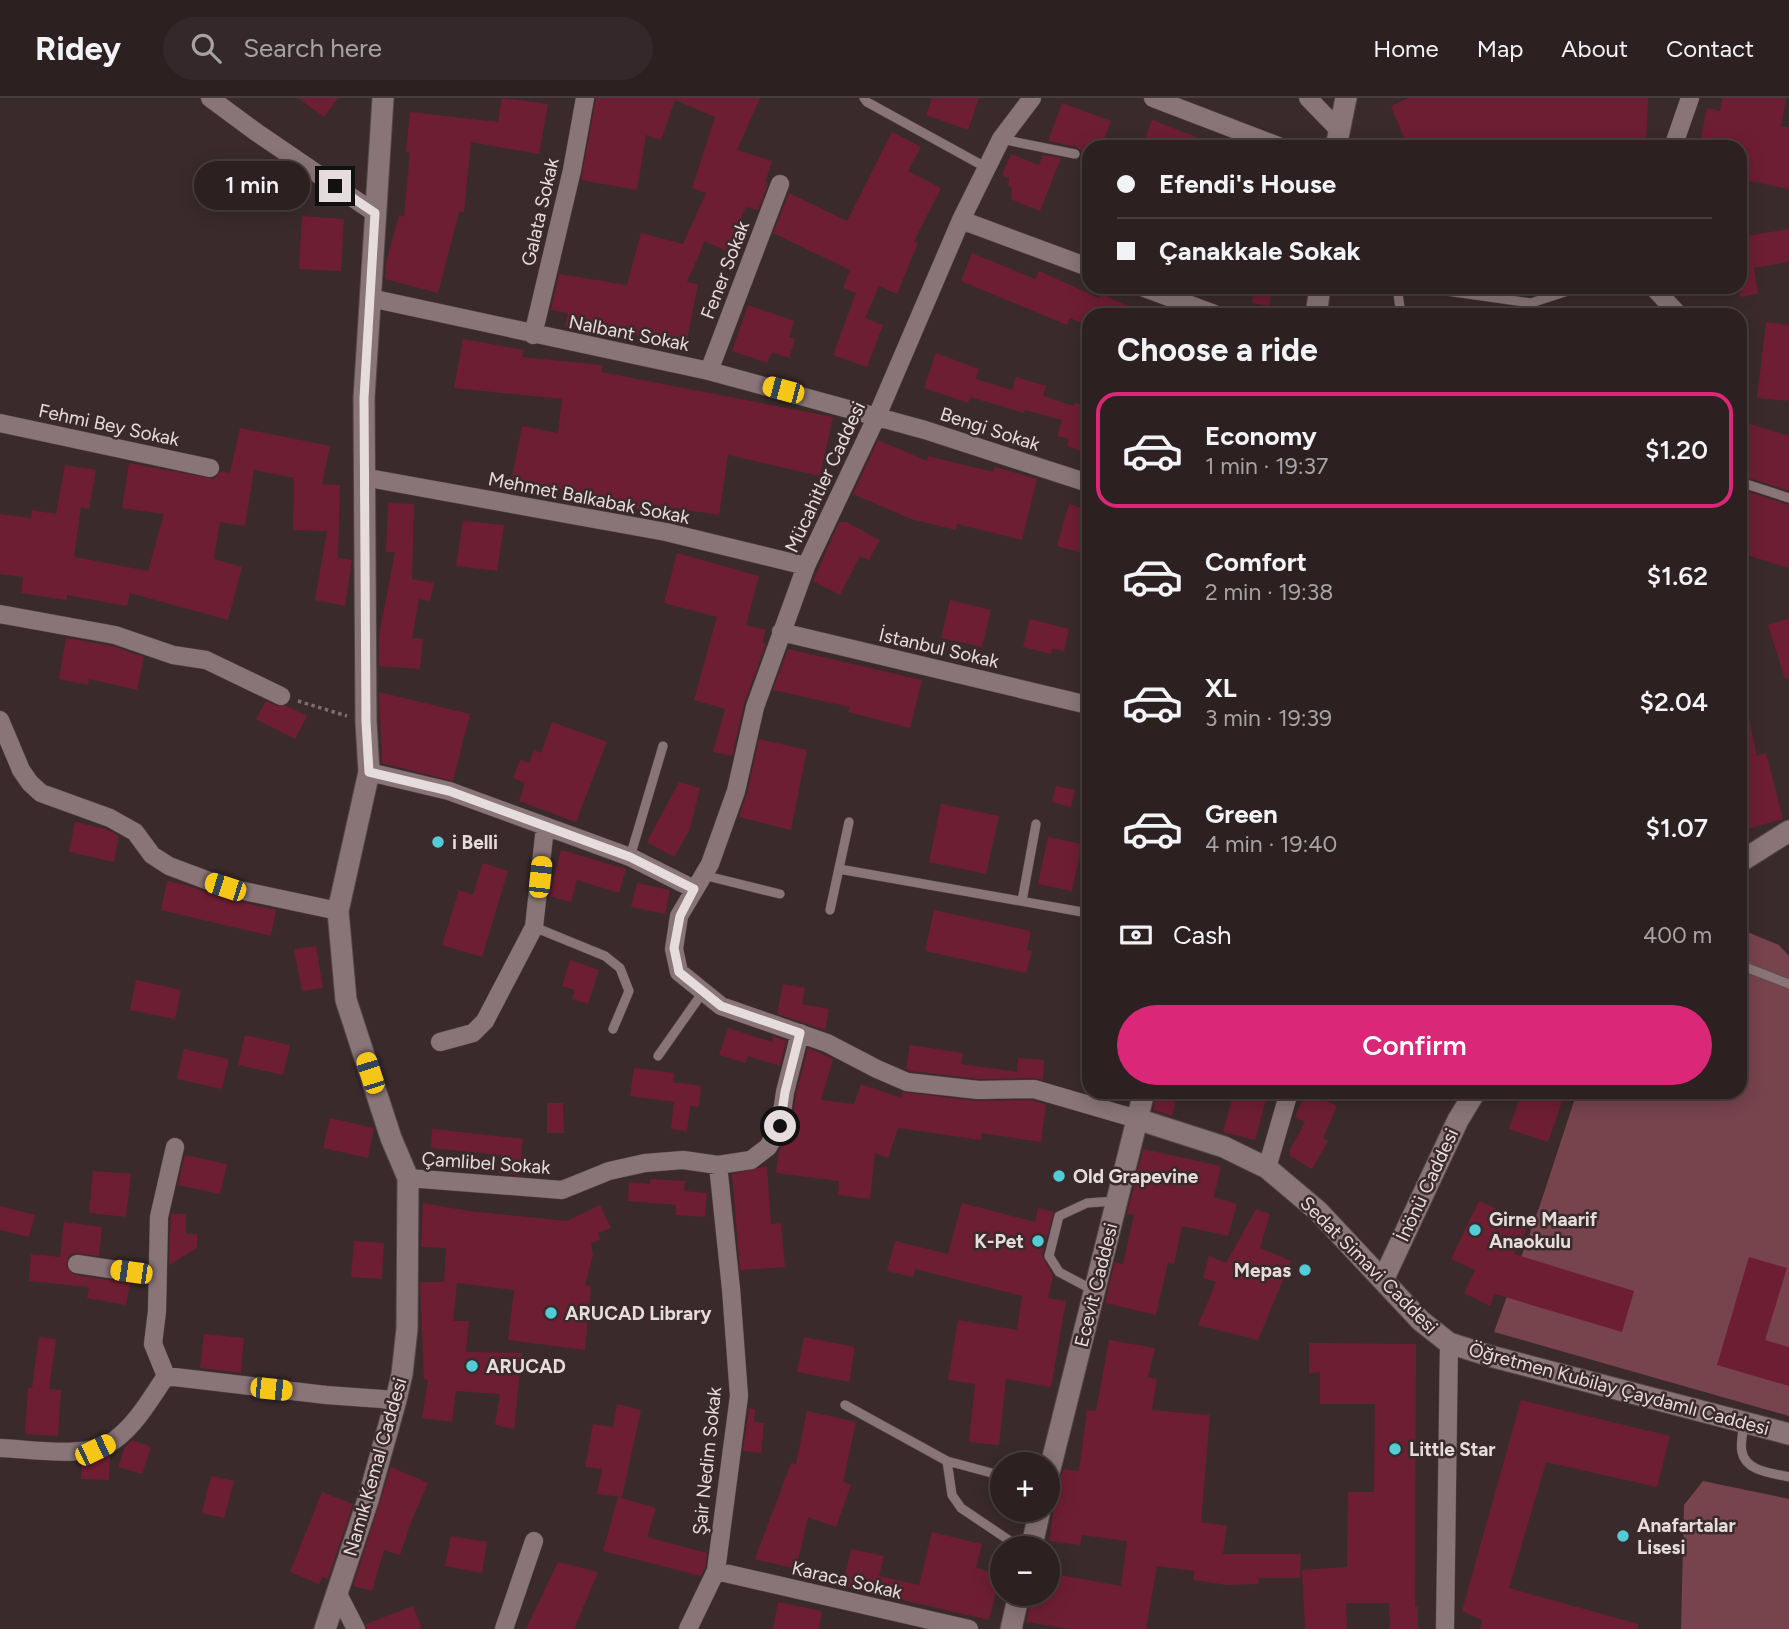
<!DOCTYPE html>
<meta charset="utf-8">
<style>
body{margin:0;font-family:Figtree,sans-serif;background:#34282a;color:#f1f3f6;height:100vh;display:flex;flex-direction:column;font-size:26px;white-space:nowrap}
*{box-sizing:border-box;margin:0}
p{font-size:23px;color:#a6a3a5}
.icon{flex:none;width:38px;height:38px;fill:none;stroke:currentColor;stroke-width:2;stroke-linecap:round;stroke-linejoin:round}
.map{position:relative;flex:1;overflow:hidden}
.details{position:absolute;left:1082px;top:210px;width:665px;height:791px;display:flex;flex-direction:column;background:#2c2021;border-radius:21px;box-shadow:0 4px 18px #0003,0 0 0 2px #483e3f}
.details>*{flex:none}
.guide{position:absolute;left:1082px;top:42px;width:665px;height:154px;border-radius:21px;box-shadow:0 4px 18px #0003,0 0 0 2px #483e3f;display:grid;align-content:center;height:154px;padding:0 35px;background:#2c2021}
.controls{position:absolute;left:990px;top:1354px;display:grid;gap:14px}
.controls a{display:grid;place-items:center;width:70px;height:70px;border-radius:50%;background:#2c2021;box-shadow:0 4px 18px #0003,0 0 0 2px #483e3f;font-size:35px}
.end{position:absolute;width:32px;height:32px;margin:-16px;border:9px solid #e7dcdd;background:#111;box-shadow:0 0 0 4px #111}
.from{border-radius:50%}
.bubble{position:absolute;height:49px;border-radius:24px;background:#2c2021;box-shadow:0 4px 18px #0003,0 0 0 2px #483e3f;font-size:23px;font-weight:600;line-height:49px;text-align:center}
.car{position:absolute;width:21px;height:42px;margin:-21px -10px;border-radius:9px;box-shadow:0 0 5px 2px #0007;background:linear-gradient(#f5c518 24%,#345 0 40%,#f5c518 0 76%,#345 0 86%,#f5c518 0)}
.guide b{display:flex;align-items:center;gap:24px;height:66px;font-size:26px}
.guide b+b{border-top:2px solid #483e3f}
.guide i{width:18px;height:18px;background:#f1f3f6}
ul{padding:0;list-style:none}
li{display:flex;align-items:center;gap:21px;height:116px;margin:0 14px 10px;padding:0 21px;border:4px solid transparent;border-radius:21px}
li div{flex:1}
li b{display:block;font-size:26px}
li em{font-style:normal;font-weight:600}
li.on{border-color:#db2777}
li>.icon{width:63px;height:63px;stroke-width:1.5}
h2{padding:0 35px;font-size:32px;line-height:84px}
.pay{display:flex;align-items:center;gap:18px;height:77px;padding:0 35px;font-size:26px}
.pay p{margin-inline-start:auto}
.button{display:flex;gap:14px;margin-top:auto;padding:14px 35px}
.button a{flex:1;height:80px;border-radius:42px;background:#db2777;color:#fff;font-size:28px;font-weight:600;line-height:80px;text-align:center}
header{display:flex;align-items:center;gap:42px;box-sizing:border-box;height:98px;padding:0 35px;background:#2c2021;border-bottom:2px solid #483e3f}
header strong{font-size:33px}
nav{display:flex;gap:38px;margin-inline-start:auto;font-size:24px}
.search{width:490px;height:63px;background:#34282a;display:flex;align-items:center;gap:18px;box-sizing:border-box;padding:0 24px;border-radius:38px;color:#a6a3a5;font-size:26px}
.map>svg:first-child{display:block}
.green{fill:#77434d}
.building{fill:#6e1e33}
.lines{fill:none;stroke-linecap:round;stroke-linejoin:round}
.service-casing{stroke:#544749;stroke-width:10}
.minor-casing{stroke:#544749;stroke-width:19}
.tertiary-casing{stroke:#544749;stroke-width:23}
.secondary-casing{stroke:#544749;stroke-width:23}
.path{stroke:#7c6e70;stroke-width:3.5;stroke-dasharray:3.5 3.5;stroke-linecap:butt}
.service{stroke:#897578;stroke-width:9}
.minor{stroke:#897578;stroke-width:18}
.tertiary{stroke:#897578;stroke-width:21}
.secondary{stroke:#897578;stroke-width:21}
.route{stroke:#e7dcdd;stroke-width:9}
.poi-dot{fill:#52ccd5;stroke:#3a2a2c;stroke-width:2.5}
.labels{text-anchor:middle;dominant-baseline:central;stroke-width:5;stroke-linejoin:round;paint-order:stroke}
.street-label{font-size:19px;fill:#e7dcdd;stroke:#3a2a2c}
.poi-label{font-size:19px;font-weight:bold;fill:#e7dcdd;stroke:#3a2a2c;text-anchor:start}
</style>
<header>
<strong>Ridey</strong>
<div class="search"><svg class="icon" aria-label="search" viewBox="0 0 24 24"><circle cx="10" cy="10" r="6"/><path d="M15 15l6 6"/></svg>Search here</div>
<nav><a>Home</a><a>Map</a><a>About</a><a>Contact</a></nav>
</header>
<div class="map">
<svg width="1789" height="1531" viewBox="0 0 1789 1531">
<rect width="100%" height="100%" fill="#3a2a2c"/>
<path class="green" d="M1740,831l39,16 10,11v460l-295,-84 46,-127 37,-113h163z
M1703,1383l86,18v130h-108l3,-124z"/>
<path class="building" d="M298,0h40l-14,19z
M502,0l46,6 -9,50 -68,-12 -7,70h-5l-21,81 -53,-14 1,-16 13,-48 5,2 6,-65h-4l4,-40 88,10z
M596,0h164l-23,52 35,11 -7,21 3,2 -10,26 -12,-3 -20,44 -21,-10 -18,41 11,2 -12,61 -76,-15 -1,4 -44,-7 3,-14 -17,-3 8,-36 68,11 14,-52 42,11 23,-51 -14,-5 23,-71 -40,-17 -14,40 -15,-5 -9,55 -56,-10z
M932,0h47l-11,32 -42,-15z
M1409,0h239l-2,49h-238l-17,-41z
M1722,0h64l-5,29h8v62l-49,-10v-32h-29v-2l-11,-2 7,-35 13,3z
M1062,5l49,18 -10,26h-13v12l-6,-3 -1,-5 -4,-4 -29,-6z
M1152,22l66,25v2h-76z
M892,34l29,15 -13,24 33,17 -27,53 4,2 -21,51 -18,-8 -14,32 18,7 -16,42 -34,-12 23,-62 -13,-5 7,-18 -77,-37 16,-40 58,28z
M1011,56l28,11 4,-10 18,3 -21,53 -29,-12 1,-12 -4,-1 1,-8 -7,-3z
M302,118l42,3 -3,52 -42,-2z
M1789,131v33l-35,6 4,26 -18,3v-60z
M972,155l63,26 4,-8 60,27 2,-4 49,21h-62v11l-18,-8 -3,7 -106,-44z
M1254,189h18l-3,19 -17,-3z
M748,207l46,16 -5,16 6,2 -6,19 -17,-6 -5,11 -35,-12z
M1766,224l23,3v76l-32,-3z
M463,241l61,11 -2,7 80,8 -1,7 232,45 -13,59 -92,-21 -9,60 -77,-12v6l-50,-8 1,-5 -81,-18 10,-52 36,7 4,-34 -108,-11z
M936,255l43,16 -3,10 36,11 4,-13 30,9 -3,10 30,10 2,-3 13,4v47l-21,-8 2,-7 -12,-3 5,-16 -37,-10 -1,3 -54,-16 -2,6 -44,-15z
M1740,323l49,15v55l-49,-16z
M240,330l90,18 -8,38 18,1 -2,73 14,2 -7,46 -30,-6 12,-69 -34,-1 1,-52 -40,-8 -9,56 -25,-4 -6,37 28,8 -14,53 -98,-27 -3,13 -60,-11v5l-46,-7 2,-16 -23,-3v-60l31,4 1,-8 24,4 9,-49 31,5 -7,39 -8,-2 -7,50 74,14 16,-57 -42,-6 7,-45 85,16 7,-8 9,2z
M878,342l49,21 1,-5 65,16 2,-5 42,12 -15,61 -65,-16 -1,6 -45,-11 -58,-25z
M1740,391l49,16v63l-49,-15z
M388,405l26,1 -2,75 22,4 -4,18 -11,-2 -7,39 11,1 -3,30 -41,-3v-30l16,-84h-9z
M1069,406l19,6v45l-31,-9z
M463,423l41,4 -7,46 -41,-5z
M839,424h7l34,18 -11,20 -9,-4 -20,39 -27,-14z
M677,455l82,23 -13,49 20,5 -4,13 4,1 -22,60 -12,52 -19,-4 12,-43 -31,-9 23,-83 -53,-14z
M950,502l41,10 -9,37 -41,-9z
M1789,520v61h-4l-17,-54z
M1030,521l39,10 -5,22 -12,-2 -1,5 -28,-7z
M66,540l46,8 32,11 -7,33 -48,-11 -1,6 -29,-6z
M788,551l134,31 -12,48 -62,-16 2,-5 -77,-17z
M379,594l91,22 -17,67 -71,-18z
M266,603l11,5h10l20,10 -12,23 -39,-20z
M1747,611l10,47 9,-3 17,66 -43,12v-121z
M552,624l55,20 -31,80 -57,-21 6,-18 -12,-5 7,-18 9,3 5,-13 7,3z
M759,641l48,11 -16,80 -52,-13 8,-23z
M679,684l21,6 -10,41 -16,28 -27,-15z
M1056,688l19,4 -4,17 -19,-5z
M941,706l58,12 -13,58 -57,-12z
M75,724l31,7 13,7 -5,26 -45,-10z
M1048,739l34,7 -10,47 -34,-7z
M561,752l65,19 -7,24 -42,-13 -6,22 -22,-6z
M483,765l25,8 -26,86 -40,-12 17,-55 14,5z
M167,783l19,4 37,13 53,12 -5,26 -110,-26z
M637,785l33,7 -5,24 -34,-7z
M934,812l97,21 -4,19 5,1 -6,22 -101,-22z
M316,848l7,42 -21,3 -8,-42z
M570,862l29,10 -11,34 -16,-5 3,-9 -13,-4z
M136,882l45,10 -6,29 -45,-9z
M783,886l22,4 -3,16 27,5 -4,21 -48,-16z
M728,930l44,14 1,-6 13,5 -6,25 -32,-10 -2,7 -27,-8z
M245,937l45,10 -7,30 -45,-10z
M910,947l53,8 -2,11 56,8 1,-14 26,2 -1,20 -9,-2 -55,1 -69,-8 -4,-2z
M808,950l25,11 -12,41 33,4 7,-20 41,14v-6l75,9 55,-1 14,5 -5,37 -59,-9 -1,7 -83,-12 -10,30 -13,-5 -5,46 -32,-4 1,-14 -63,-8 3,-22 4,-7 4,1 4,-17 5,-34z
M184,951l45,10 -7,30 -45,-10z
M634,970l40,5 -1,9 28,4 -2,21 -9,-1 -3,25 -16,-2 3,-27 -44,-6z
M1157,994h21l-6,24 -19,-6z
M1234,994h34l-13,48 -32,-8z
M1306,994l31,14 -14,32 5,3 -16,28 -22,-13v-6l15,-28 -10,-5z
M1522,994h20l21,7 -15,43 -39,-13z
M547,1005h16l1,30h-17z
M330,1020l44,10 -6,30 -45,-10z
M432,1031l91,10 -4,36 -20,-2 2,-18 -70,-7z
M1143,1051l78,17 -7,31 23,7 -9,32 -46,-10 -8,38 -6,-1 -12,52 -51,-12 10,-41 8,2 11,-49 -7,-1z
M185,1057l42,9 -7,30 -42,-9z
M767,1068l4,58 10,-1 4,44 -45,3 -8,-96z
M93,1073l38,3 -5,43 -37,-4z
M650,1081l35,2 -1,10 23,2 -2,24 -29,-2v-10l-48,-4 1,-19 21,2z
M1479,1103l50,23 -15,30 120,37 -12,41 -127,-38 -5,12 -26,-13 11,-23 -24,-11z
M423,1105l46,8 98,10 33,-16 11,23 -13,5 3,7 -10,3 2,12 -8,30 6,1 -6,64 -77,-10 6,-50 -57,-7 -4,38h16l-3,31 56,1 -8,76 -19,-4 5,-31 -44,-3 -4,31 -30,-4 6,-38 -4,-1 -4,-97h29h-5l2,-34 -25,-1z
M962,1105l73,19 3,-14 16,4 -12,43 11,21 -5,22 18,3 -15,86 -45,-8 -7,66 -30,-3 6,-58 -27,-4 10,-60 59,10 5,-34 -107,-27 -2,8 -26,-6 8,-30 53,13z
M0,1108l35,9 -6,22 -29,-7z
M1256,1111l14,5 -10,34 31,13 -33,79 -60,-15 18,-43 -13,-4 6,-22 17,7z
M171,1116h15v20h11v14l-28,17z
M64,1124l38,5 -3,29 -25,-3 -6,4 -2,10 9,8 55,8 -4,22 -39,-7 2,-11 -60,-6 2,-27 29,3z
M354,1143l30,2 -2,36 -31,-2z
M1749,1159l38,11 -22,72 24,7v39l-72,-21z
M204,1236l40,4 -3,35 -41,-5z
M39,1239l17,2 -7,50 12,1 -3,46 -33,-2 3,-46h4z
M804,1239l51,10 -6,35 -52,-10z
M1109,1242l46,8 -7,29 9,2 -5,31 58,5 -9,107 26,4 -4,28h78l-1,24h-42l1,6 -31,1 -35,-5 1,-9 -37,-5 -11,63h-75l-45,-7 6,-28h16v-21l73,13 6,-45 -45,-6 -2,10 -31,-4 8,-55 7,-17 15,2 8,-61 9,1z
M1309,1245l107,1 -1,263h3v22h-28l-1,-26h-43l1,26h-42l-3,-59 45,-3 1,-75h26l1,-88h-55v-32l-11,1z
M1521,1302l149,36 -13,51 -111,-25 -37,126 129,36 -1,5h-157l2,-9 -20,-9z
M617,1306l24,6 -19,87 -25,-3 5,-25 -17,-2 8,-43 20,3z
M749,1310l6,1 -1,13 10,1 -3,30 -18,-2z
M807,1313l49,11 -13,60 8,3 -15,42 -28,-10 -12,52 -41,-10 36,-96 5,1z
M132,1342l19,7 -9,27 -24,-7 7,-20z
M110,1357l-1,25 -28,-1 1,-17z
M391,1369l37,16 -17,39 -11,33 -16,-5 -12,41 -19,-5z
M211,1378l23,5 -10,37 -22,-5z
M322,1394l31,12 -25,75 -6,-2 -3,7 -29,-12z
M618,1399l38,11 -9,29 60,16 -2,15 -4,8 -98,-25z
M932,1434l50,12 -6,24 24,6 -11,46 -146,-34 8,-37 33,7 -5,20 40,9z
M451,1438l36,6 -5,31 -37,-7z
M558,1464l40,10 -24,57h-48z
M778,1504l44,9 -3,18h-46z
M413,1508l9,23h-55l-1,-5z"/>
<g class="lines">
<defs>
<path id="service" d="M864,0l3,4 120,66
M1001,41l74,15
M1397,189l4,28
M1418,189l113,16 49,-16
M1740,384l49,16
M630,759l33,-111
M839,771l249,44
M703,777l77,19
M1022,803l14,-77
M830,812l19,-88
M534,829l71,29 15,12 9,23 -16,38
M1740,867l49,19
M658,958l45,-64
M1093,1192l-34,-18 -10,-16 10,-40 28,-13 28,-2
M845,1307l102,56 56,15
M1744,1326c-1,8 -4,20 -2,28 4,20 31,21 47,25
M947,1363l5,34 9,13 61,41"/>
<path id="minor" d="M210,0l46,34 119,81
M1032,0l-31,41 -40,81 -84,196 -71,150 -51,141 -19,84 -26,73 -31,52 -5,33 5,23 42,34 106,37 50,26 30,13 71,8 56,-1 103,30
M1153,0l128,49
M1308,0l31,32
M1673,49l17,-49
M961,122l127,47
M1142,189l75,28
M1653,189l26,28
M370,200l339,73 216,59 163,53
M533,237l39,-165 13,-72
M709,273l71,-187
M0,325l210,45
M363,379l303,55 140,34
M0,516l115,21 58,20 33,5 75,36
M781,534l307,73
M0,622l21,50 9,13 11,10 69,25 25,14 17,23 17,11 56,21 113,24
M369,674l80,19 181,66 64,32
M440,944l33,-9 12,-12 49,-94 11,-100
M1267,1070l22,-76
M408,1080l154,12 47,-19 36,-8 38,-3 35,5 33,-5 17,-13 12,-21 5,-34 15,-59
M77,1166l80,12
M166,1278l-13,-32 4,-33 2,-94 16,-70
M166,1278l160,19 70,5
M0,1350c33,1 89,12 116,-9 21,-16 35,-41 50,-63
M716,1473l253,58
M338,1496l18,35
M504,1531l30,-88
M688,1531l28,-58 23,-175 -8,-107 -13,-124
M1445,1531l4,-286"/>
<path id="tertiary" d="M1740,764l49,-31
M1137,1021l87,28 43,21 51,43 103,110 28,22 41,13 299,78
M1383,1182l75,-160 17,-28
M325,1531l43,-129 28,-100 6,-26 5,-45 1,-151 -17,-40 -45,-138 -8,-89 31,-139 -3,-50 -2,-324 19,-300"/>
<path id="secondary" d="M1336,49l10,-49
M1316,217l4,-28
M1048,1379l96,-385
M1031,1451l9,-39
M1011,1531l8,-35"/>
</defs>
<use href="#service" class="service-casing"/>
<use href="#minor" class="minor-casing"/>
<use href="#tertiary" class="tertiary-casing"/>
<use href="#secondary" class="secondary-casing"/>
<path class="path" d="M298,603l49,15"/>
<use href="#service" class="service"/>
<use href="#minor" class="minor"/>
<use href="#tertiary" class="tertiary"/>
<use href="#secondary" class="secondary"/>
</g>
<g class="lines">
<path class="route" d="M335,88l40,27 -11,185 2,324 3,50 80,19 181,66 64,32 -14,27 -6,32 5,24 42,34 79,27 -15,59 -5,34"/>
</g>
<g class="poi-dot">
<circle cx="438" cy="744" r="7"/>
<circle cx="1059" cy="1078" r="7"/>
<circle cx="1475" cy="1132" r="7"/>
<circle cx="1038" cy="1143" r="7"/>
<circle cx="1305" cy="1172" r="7"/>
<circle cx="551" cy="1215" r="7"/>
<circle cx="472" cy="1268" r="7"/>
<circle cx="1395" cy="1351" r="7"/>
<circle cx="1623" cy="1438" r="7"/>
</g>
<g class="labels">
<g class="street-label">
<text transform="translate(540 114) rotate(-77)">Galata Sokak</text>
<text transform="translate(725 172) rotate(-69)">Fener Sokak</text>
<text transform="translate(629 235) rotate(11)">Nalbant Sokak</text>
<text transform="translate(109 327) rotate(12)">Fehmi Bey Sokak</text>
<text transform="translate(990 331) rotate(18)">Bengi Sokak</text>
<text transform="translate(825 379) rotate(-65)">Mücahitler Caddesi</text>
<text transform="translate(589 400) rotate(11)">Mehmet Balkabak Sokak</text>
<text transform="translate(939 550) rotate(13)">İstanbul Sokak</text>
<text transform="translate(486 1065) rotate(4)">Çamlibel Sokak</text>
<text transform="translate(1427 1087) rotate(-65)">İnönü Caddesi</text>
<text transform="translate(1369 1167) rotate(45)">Sedat Simavi Caddesi</text>
<text transform="translate(1096 1187) rotate(-76)">Ecevit Caddesi</text>
<text transform="translate(1619 1291) rotate(15)">Öğretmen Kubilay Çaydamlı Caddesi</text>
<text transform="translate(707 1363) rotate(-84)">Şair Nedim Sokak</text>
<text transform="translate(375 1369) rotate(-74)">Namık Kemal Caddesi</text>
<text transform="translate(847 1482) rotate(13)">Karaca Sokak</text>
</g>
<g class="poi-label">
<text x="452" y="744">i Belli</text>
<text x="1073" y="1078">Old Grapevine</text>
<text x="1489" y="1121">Girne Maarif<tspan x="1489" dy="22">Anaokulu</tspan></text>
<text x="1024" y="1143" text-anchor="end">K-Pet</text>
<text x="1291" y="1172" text-anchor="end">Mepas</text>
<text x="565" y="1215">ARUCAD Library</text>
<text x="486" y="1268">ARUCAD</text>
<text x="1409" y="1351">Little Star</text>
<text x="1637" y="1427">Anafartalar<tspan x="1637" dy="22">Lisesi</tspan></text>
</g>
</g>
</svg>
<div class="controls">
<a>+</a>
<a>−</a>
</div>
<i class="end from" style="left:780px;top:1028px"></i>
<i class="end" style="left:335px;top:88px"></i>
<div class="bubble" style="left:194px;top:63px;width:116px">1 min</div>
<i class="car" style="left:783px;top:292px;rotate:285deg"></i>
<i class="car" style="left:540px;top:779px;rotate:6deg"></i>
<i class="car" style="left:225px;top:789px;rotate:288deg"></i>
<i class="car" style="left:370px;top:975px;rotate:342deg"></i>
<i class="car" style="left:131px;top:1174px;rotate:278deg"></i>
<i class="car" style="left:271px;top:1291px;rotate:96deg"></i>
<i class="car" style="left:95px;top:1352px;rotate:64deg"></i>
<div class="guide">
<b><i class="from"></i>Efendi's House</b>
<b><i></i>Çanakkale Sokak</b>
</div>
<section class="details">
<h2>Choose a ride</h2>
<ul>
<li class="on"><svg class="icon" aria-label="car" viewBox="0 0 24 24"><path d="M5 17H2v-5l4-1 3-4h7l3 4 3 1v5h-3M9 17h6M6 11h13"/><circle cx="7" cy="17" r="2"/><circle cx="17" cy="17" r="2"/></svg><div><b>Economy</b><p>1 min · 19:37</p></div><em>$1.20</em></li>
<li><svg class="icon" aria-label="car" viewBox="0 0 24 24"><path d="M5 17H2v-5l4-1 3-4h7l3 4 3 1v5h-3M9 17h6M6 11h13"/><circle cx="7" cy="17" r="2"/><circle cx="17" cy="17" r="2"/></svg><div><b>Comfort</b><p>2 min · 19:38</p></div><em>$1.62</em></li>
<li><svg class="icon" aria-label="car" viewBox="0 0 24 24"><path d="M5 17H2v-5l4-1 3-4h7l3 4 3 1v5h-3M9 17h6M6 11h13"/><circle cx="7" cy="17" r="2"/><circle cx="17" cy="17" r="2"/></svg><div><b>XL</b><p>3 min · 19:39</p></div><em>$2.04</em></li>
<li><svg class="icon" aria-label="car" viewBox="0 0 24 24"><path d="M5 17H2v-5l4-1 3-4h7l3 4 3 1v5h-3M9 17h6M6 11h13"/><circle cx="7" cy="17" r="2"/><circle cx="17" cy="17" r="2"/></svg><div><b>Green</b><p>4 min · 19:40</p></div><em>$1.07</em></li>
</ul>
<div class="pay"><svg class="icon" aria-label="cash" viewBox="0 0 24 24"><path d="M3 7h18v10H3z"/><circle cx="12" cy="12" r="2"/></svg>Cash<p>400 m</p></div>
<div class="button"><a>Confirm</a></div>
</section>
</div>
